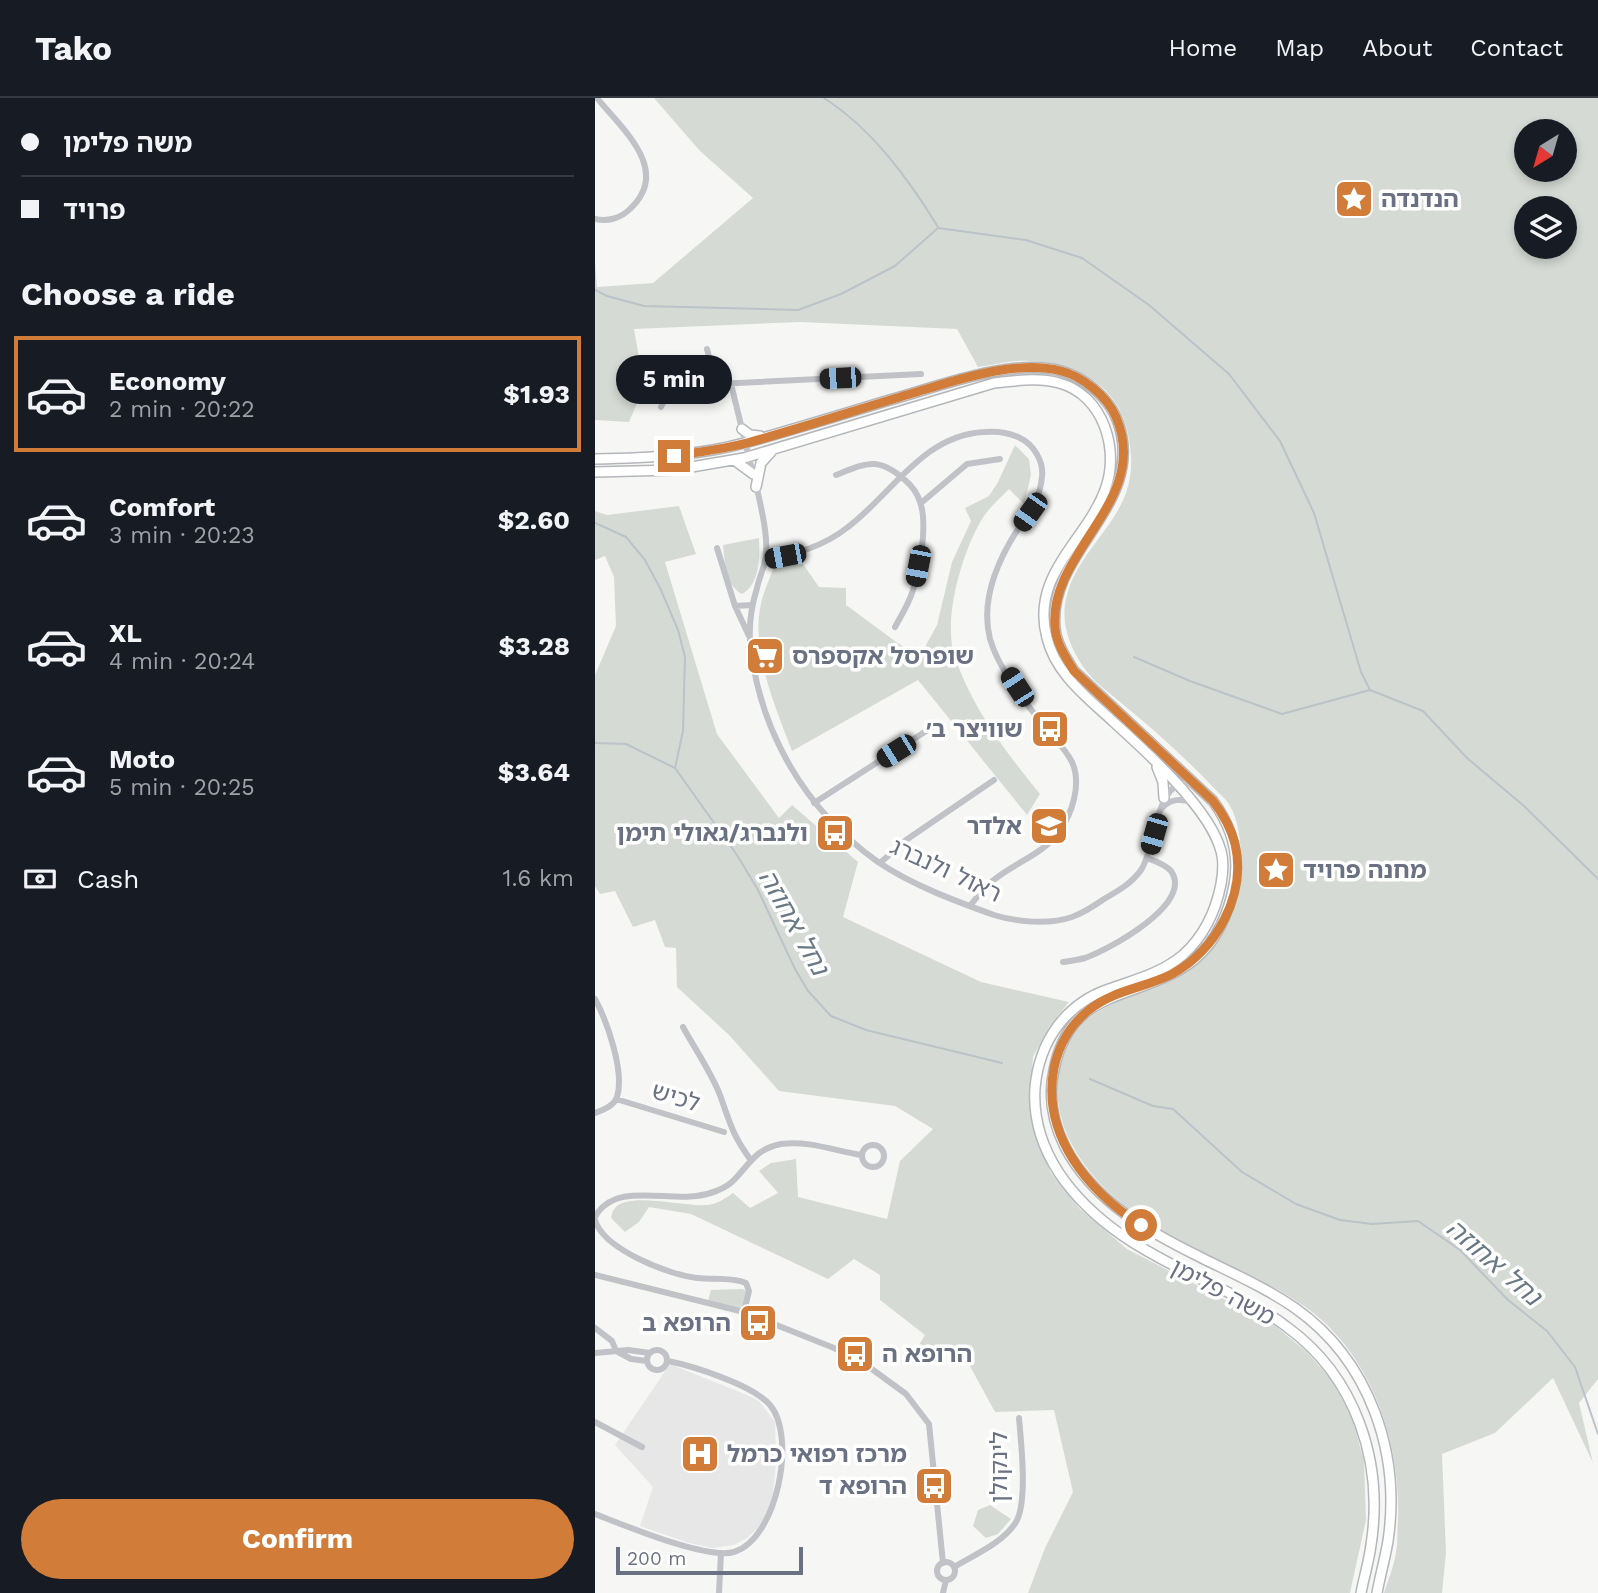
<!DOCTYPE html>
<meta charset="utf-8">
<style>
body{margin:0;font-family:"Work Sans","Noto Sans Hebrew",sans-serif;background:#20242c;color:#f1f3f6;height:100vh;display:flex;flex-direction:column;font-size:26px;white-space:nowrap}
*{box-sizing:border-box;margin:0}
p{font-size:23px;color:#9ea1a6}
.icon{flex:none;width:38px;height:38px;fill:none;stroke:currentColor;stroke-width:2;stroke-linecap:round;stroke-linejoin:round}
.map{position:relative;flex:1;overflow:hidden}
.side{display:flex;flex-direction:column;background:#171b24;width:595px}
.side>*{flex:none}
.hud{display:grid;align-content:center;height:154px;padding:0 21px;background:#171b24}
.needle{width:46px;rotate:217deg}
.fabs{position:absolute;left:919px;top:21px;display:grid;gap:14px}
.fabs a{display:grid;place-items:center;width:63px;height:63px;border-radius:50%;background:#171b24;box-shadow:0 4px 10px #0003;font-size:35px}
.scale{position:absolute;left:21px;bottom:18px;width:187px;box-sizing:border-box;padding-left:7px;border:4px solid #697182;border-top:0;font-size:19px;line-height:24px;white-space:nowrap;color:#697182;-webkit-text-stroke:5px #fff;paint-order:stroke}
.end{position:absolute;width:32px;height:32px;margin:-16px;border:9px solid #d17d39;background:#fff;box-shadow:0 0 0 4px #fff}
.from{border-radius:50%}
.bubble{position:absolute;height:49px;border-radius:24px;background:#171b24;box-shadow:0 4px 10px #0003;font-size:23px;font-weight:700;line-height:49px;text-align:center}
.car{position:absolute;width:21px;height:42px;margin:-21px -10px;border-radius:9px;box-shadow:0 0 5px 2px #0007;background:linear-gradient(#222 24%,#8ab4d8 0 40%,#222 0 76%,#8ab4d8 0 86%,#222 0)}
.hud b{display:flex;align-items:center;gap:24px;height:66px;font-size:26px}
.hud b+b{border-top:2px solid #363941}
.hud i{width:18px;height:18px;background:#f1f3f6}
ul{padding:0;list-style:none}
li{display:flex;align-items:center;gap:21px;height:116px;margin:0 14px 10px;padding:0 7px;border:4px solid transparent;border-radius:0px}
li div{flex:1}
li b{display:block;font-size:26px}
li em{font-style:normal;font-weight:700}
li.active{border-color:#d17d39}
li>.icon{width:63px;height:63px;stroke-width:1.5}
h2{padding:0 21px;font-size:32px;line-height:84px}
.pay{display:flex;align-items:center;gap:18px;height:77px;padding:0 21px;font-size:26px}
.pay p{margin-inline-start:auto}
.cta{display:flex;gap:14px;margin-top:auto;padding:14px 21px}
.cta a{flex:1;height:80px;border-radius:42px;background:#d17d39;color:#fff;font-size:28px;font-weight:700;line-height:80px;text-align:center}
header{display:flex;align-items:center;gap:42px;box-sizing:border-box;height:98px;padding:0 35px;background:#171b24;border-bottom:2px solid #363941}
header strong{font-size:33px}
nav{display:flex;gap:38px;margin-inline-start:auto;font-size:24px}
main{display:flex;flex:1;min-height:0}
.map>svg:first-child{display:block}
.built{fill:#e7e7e7}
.green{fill:#d5dbd4;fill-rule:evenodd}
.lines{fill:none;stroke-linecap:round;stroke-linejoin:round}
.stream{stroke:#bbc2c8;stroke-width:2}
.secondary-casing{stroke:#b3b6bb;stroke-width:12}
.street{stroke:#c0c2c7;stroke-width:6}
.secondary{stroke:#fff;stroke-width:9}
.route{stroke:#d17d39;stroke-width:9}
.labels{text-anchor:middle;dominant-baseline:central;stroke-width:7;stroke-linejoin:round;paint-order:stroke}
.poi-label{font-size:24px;font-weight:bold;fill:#697182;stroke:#fff;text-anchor:start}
.street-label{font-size:24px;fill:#697182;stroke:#fff}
.water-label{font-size:26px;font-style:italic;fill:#697885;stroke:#fff}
</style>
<header>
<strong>Tako</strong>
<nav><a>Home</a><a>Map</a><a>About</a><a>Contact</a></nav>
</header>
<main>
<section class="side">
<div class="hud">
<b><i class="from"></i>משה פלימן</b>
<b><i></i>פרויד</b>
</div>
<h2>Choose a ride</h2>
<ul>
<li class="active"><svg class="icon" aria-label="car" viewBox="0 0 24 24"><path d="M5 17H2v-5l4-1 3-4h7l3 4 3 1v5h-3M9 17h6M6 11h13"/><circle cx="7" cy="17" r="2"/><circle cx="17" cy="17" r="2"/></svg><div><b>Economy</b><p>2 min · 20:22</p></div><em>$1.93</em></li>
<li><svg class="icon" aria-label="car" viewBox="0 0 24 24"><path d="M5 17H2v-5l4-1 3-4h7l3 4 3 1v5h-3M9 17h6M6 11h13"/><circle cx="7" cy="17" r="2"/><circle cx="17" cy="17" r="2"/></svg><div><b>Comfort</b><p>3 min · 20:23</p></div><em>$2.60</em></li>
<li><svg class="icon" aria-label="car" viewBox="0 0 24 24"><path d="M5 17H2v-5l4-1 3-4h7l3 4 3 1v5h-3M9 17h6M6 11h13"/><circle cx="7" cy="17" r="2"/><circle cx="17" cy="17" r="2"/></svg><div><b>XL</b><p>4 min · 20:24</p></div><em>$3.28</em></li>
<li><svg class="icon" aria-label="car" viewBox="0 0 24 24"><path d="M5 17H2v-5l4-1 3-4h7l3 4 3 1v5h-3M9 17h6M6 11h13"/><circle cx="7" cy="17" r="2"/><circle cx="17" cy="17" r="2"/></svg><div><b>Moto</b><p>5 min · 20:25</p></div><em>$3.64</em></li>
</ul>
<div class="pay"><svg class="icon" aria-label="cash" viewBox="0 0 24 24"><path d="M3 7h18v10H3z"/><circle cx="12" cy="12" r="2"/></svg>Cash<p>1.6 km</p></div>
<div class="cta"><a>Confirm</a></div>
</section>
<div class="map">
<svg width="1003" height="1495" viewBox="0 0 1003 1495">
<rect width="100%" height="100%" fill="#f6f7f4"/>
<path class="built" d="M75,1266l77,31 12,6 16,21 1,41 -3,31 -5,17 -9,16 -12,11 -13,7 -21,3 -24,-5 -49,-17 13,-39 -38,-42z"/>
<path class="green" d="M59,0h944v1281l-19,24 14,60 -40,-85 -58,55 -53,21 4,99 -4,40h-58c4,-13 10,-27 12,-41 2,-10 1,-22 2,-33 3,-79 -28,-169 -97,-215 -73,-48 -164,-67 -217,-140 -21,-29 -31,-60 -25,-95 13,-83 116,-66 158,-126 11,-15 17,-36 21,-55 5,-22 4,-62 -8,-82 -3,-7 -12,-13 -17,-19 -28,-29 -56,-55 -87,-80 -12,-11 -28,-21 -38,-34 -17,-21 -29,-51 -21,-78 10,-39 46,-66 59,-102 7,-20 6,-39 2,-59 -9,-48 -52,-72 -99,-73 -17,-1 -35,4 -51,6l-21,-38 -157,-7 -166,7 10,58 -15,35 -34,-2v-159l2,26 56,-4 100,-85 -53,-47zM931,33h39v39h-39zM931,110h39v39h-39z
M420,347l14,14 2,16 -7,29 -15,-15c-8,8 -18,17 -25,27 -21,32 -41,101 -30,138 17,53 51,97 86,140l-13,21 -109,-135 -126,71c-16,-42 -40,-97 -32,-142 2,-14 9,-29 14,-42l29,-3 16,23 27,1v17l53,39 21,12 17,-31 15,-63 19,-41 -6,-13 24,-12 9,-14z
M84,408l17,48 -31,8 52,172 62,84 13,-13 66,57 -15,55 138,65 88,20 -19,24 -17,31 -3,48 7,36 14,32 28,35 48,41 147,76 32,26 25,28 20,35 13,47 2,59 -16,73h-322l17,-45 28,-56 -19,-82 -59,2 -36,-66 -29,13 -13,-11 8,-13 -45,-35v-25l-26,-16 -26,20 -137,-65 -42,-7 -10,15 -14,10 -14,-14c1,-3 1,-7 4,-10 15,-18 77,2 98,-4 7,-2 14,-7 20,-11l17,15 28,-15 -19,-22 12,-8 25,-4 2,38 89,22 13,-58 33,-32 -38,-23 -116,-15 -50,-56 -52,-48 -1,-39 -11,-1 -10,-27 -22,7 -18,-36 -15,3 -5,-8v-211l21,-49 -2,-49 -9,-21 -10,4v-49l12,4z
M164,440c1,18 1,47 -17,56 -17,-9 -17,-32 -19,-49z
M147,1191l5,2 -4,18 -35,-8 3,-11z
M395,1407l21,14 -13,15 -12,4 -13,-12 5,-16z"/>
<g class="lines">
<path class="stream" d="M229,0c48,31 84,80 114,129
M0,192l12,6 37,10 154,4 43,-16 54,-28 43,-38 88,12 56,18 67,47 80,69 51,67 34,72 47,159 9,18 53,21 44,47 57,48 74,73
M0,425l31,14 19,23 16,30 17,40 7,27 -2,74 -8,37
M539,559l56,24 92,33 88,-24
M0,645l31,1 49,24 62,87 21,35 37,79 13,22 23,25 35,14 136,33
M495,981l63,27 20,3 69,63 54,32 44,16 32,4 46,-3 42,29 48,50 39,31 28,36 23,67"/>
<defs>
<path id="secondary" d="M147,331l8,6 10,1
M0,361c51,-1 103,-3 153,-17 51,-14 101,-30 152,-45 45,-13 115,-39 161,-26 24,6 49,28 57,51 29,83 -71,129 -63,206 1,15 11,30 19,43l139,130c19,26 27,53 21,84 -5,27 -17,56 -39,74 -53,43 -124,24 -141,111 -6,26 -1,53 11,77 29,55 84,85 137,111 32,16 64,30 93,50 75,53 106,145 93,233 -3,18 -8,35 -11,52
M139,362l19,14
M0,374l79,-2 70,-12 250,-75c22,-2 43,-6 65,0 45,12 61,68 46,107 -19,51 -75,85 -58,148 8,33 35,55 59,77 35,32 103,91 115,136 3,10 2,22 0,33 -5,26 -17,52 -38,71 -21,18 -49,25 -74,34 -44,15 -70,53 -74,99 -2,30 7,59 24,85 35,52 88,80 142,106 30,15 60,28 86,48 69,50 97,135 84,218 -2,16 -7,32 -10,48
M161,389l5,-24 10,-11
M562,669l6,15 1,16"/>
</defs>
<use href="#secondary" class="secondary-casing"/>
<path class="street" d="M0,121c13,3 26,-1 35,-10 42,-39 -8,-80 -33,-111
M112,251l9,35
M136,286l22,90
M66,309l8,-16 6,-5 246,-12
M241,377c30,-12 42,-19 69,5 7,6 12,12 15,22 8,21 0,70 -8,91 -4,12 -11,23 -17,34
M161,386c5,24 12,49 10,73 -2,11 -7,21 -9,31 -5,16 -8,35 -7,52 8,90 55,170 128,222 34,23 77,39 116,53 22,7 55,10 78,2 11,-4 22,-11 32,-18 14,-8 28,-16 37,-29 16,-23 13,-95 52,-86
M326,405l46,-39 33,-5
M122,450l18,58 17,-1
M170,462c30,-6 58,-13 83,-33 44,-33 75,-92 136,-95 12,-1 24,0 36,6 13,6 24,23 22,39 -2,21 -12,34 -24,52 -20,31 -38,71 -28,110 8,28 34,63 53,85 9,12 22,24 29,38 10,22 0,52 -13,70 -14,20 -41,30 -60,44 -12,8 -21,19 -29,30
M140,508l14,30
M219,705l123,-79
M567,710c9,-10 19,-9 31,-6
M285,765l26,-23 88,-60
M468,864c7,-1 15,-2 22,-4 23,-8 109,-54 86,-87 -6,-7 -16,-10 -24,-13
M0,901c12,22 30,73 22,98 -3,9 -14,13 -22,16
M88,929c12,22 28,45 37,68 10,28 12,39 30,64
M21,1001l108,33
M267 1058a11 11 0 1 1 22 0a11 11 0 1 1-22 0Z
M0,1119c19,-35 69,-16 101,-21 12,-1 30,-7 39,-17 16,-17 21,-30 46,-35 26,-4 55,7 80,11
M0,1122c8,29 74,55 102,58 17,2 34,-1 49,5l3,8 -5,21
M0,1177l149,37 90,36 31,16 41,30 23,30 14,139
M0,1230l17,13 4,10
M52 1262a10 10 0 1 1 20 0a10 10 0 1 1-20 0Z
M23,1254l13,7 16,2
M0,1255l33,-3 22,3
M0,1324l47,25
M0,1416c29,11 111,46 139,38 43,-13 63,-115 36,-147 -17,-20 -77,-39 -102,-44
M342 1473a9 9 0 1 1 18 0a9 9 0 1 1-18 0Z
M359,1469c20,-12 49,-24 62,-45 12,-20 5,-80 3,-104
M124,1495l2,-40
M348,1495l3,-13"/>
<use href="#secondary" class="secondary"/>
</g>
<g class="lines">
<path class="route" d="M79,358c24,-4 49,-7 73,-13 55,-15 109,-33 163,-49 44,-13 104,-35 151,-23 21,5 46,25 55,46 36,84 -68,133 -61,211 1,15 11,30 19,43l139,130c10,13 18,27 22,43 12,50 -19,107 -63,130 -27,14 -59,16 -83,36 -19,15 -30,34 -35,58 -13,67 34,123 87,157"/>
</g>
<defs>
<symbol id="sight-square" viewBox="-11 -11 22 22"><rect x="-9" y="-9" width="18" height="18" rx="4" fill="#d17d39" stroke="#fff"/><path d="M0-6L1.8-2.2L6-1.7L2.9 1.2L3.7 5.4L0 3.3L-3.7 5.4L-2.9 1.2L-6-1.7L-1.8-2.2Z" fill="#fff"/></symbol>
<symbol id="supermarket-square" viewBox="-11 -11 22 22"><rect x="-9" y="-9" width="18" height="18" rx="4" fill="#d17d39" stroke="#fff"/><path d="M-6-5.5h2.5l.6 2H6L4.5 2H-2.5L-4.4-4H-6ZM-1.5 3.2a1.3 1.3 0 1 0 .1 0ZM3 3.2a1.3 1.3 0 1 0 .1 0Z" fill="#fff"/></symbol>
<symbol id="bus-square" viewBox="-11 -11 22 22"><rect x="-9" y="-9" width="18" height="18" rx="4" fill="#d17d39" stroke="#fff"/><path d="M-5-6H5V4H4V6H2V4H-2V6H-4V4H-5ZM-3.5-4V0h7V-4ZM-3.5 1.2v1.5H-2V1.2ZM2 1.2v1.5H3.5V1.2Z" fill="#fff"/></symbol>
<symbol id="school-square" viewBox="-11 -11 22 22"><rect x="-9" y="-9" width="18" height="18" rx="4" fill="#d17d39" stroke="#fff"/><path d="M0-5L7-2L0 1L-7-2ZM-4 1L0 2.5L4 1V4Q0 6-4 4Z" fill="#fff"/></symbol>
<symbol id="hospital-square" viewBox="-11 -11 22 22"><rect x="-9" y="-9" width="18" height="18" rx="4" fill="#d17d39" stroke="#fff"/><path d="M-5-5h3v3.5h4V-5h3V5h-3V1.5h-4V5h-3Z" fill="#fff"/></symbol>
</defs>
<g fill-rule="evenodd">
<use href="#sight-square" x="737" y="79" width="44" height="44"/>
<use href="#supermarket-square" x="148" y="536" width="44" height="44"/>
<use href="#bus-square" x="433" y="609" width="44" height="44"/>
<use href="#school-square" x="432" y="706" width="44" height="44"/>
<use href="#bus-square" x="218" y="713" width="44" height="44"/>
<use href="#sight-square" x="659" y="750" width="44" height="44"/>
<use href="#bus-square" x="141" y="1203" width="44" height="44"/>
<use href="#bus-square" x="238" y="1234" width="44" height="44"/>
<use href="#hospital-square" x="83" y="1334" width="44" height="44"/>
<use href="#bus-square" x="317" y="1366" width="44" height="44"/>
</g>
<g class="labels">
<g class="poi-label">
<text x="786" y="101">הנדנדה</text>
<text x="197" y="558">שופרסל אקספרס</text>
<text x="428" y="631" text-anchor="end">שוויצר ב׳</text>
<text x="427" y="728" text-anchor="end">אלדר</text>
<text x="213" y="735" text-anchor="end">ולנברג/גאולי תימן</text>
<text x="708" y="772">מחנה פרויד</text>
<text x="136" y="1225" text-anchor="end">הרופא ב</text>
<text x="287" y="1256">הרופא ה</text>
<text x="132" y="1356">מרכז רפואי כרמל</text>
<text x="312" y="1388" text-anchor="end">הרופא ד</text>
</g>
<g class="street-label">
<text transform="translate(351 772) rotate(25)">ראול ולנברג</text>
<text transform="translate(81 999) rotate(17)">לכיש</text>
<text transform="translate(628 1194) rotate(28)">משה פלימן</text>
<text transform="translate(404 1369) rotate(-90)">לינקולן</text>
</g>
<g class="water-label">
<text transform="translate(199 824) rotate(61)">נחל אחוזה</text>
<text transform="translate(899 1164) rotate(41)">נחל אחוזה</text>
</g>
</g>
</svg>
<div class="fabs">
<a><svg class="needle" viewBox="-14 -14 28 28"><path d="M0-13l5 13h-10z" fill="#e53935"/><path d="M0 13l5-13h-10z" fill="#9ea1a6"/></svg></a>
<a><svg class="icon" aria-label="layers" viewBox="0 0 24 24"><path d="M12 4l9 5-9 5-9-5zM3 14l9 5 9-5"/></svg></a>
</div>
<div class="scale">200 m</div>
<i class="end from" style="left:546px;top:1127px"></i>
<i class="end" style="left:79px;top:358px"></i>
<div class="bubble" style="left:21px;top:257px;width:116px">5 min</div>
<i class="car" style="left:245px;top:280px;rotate:267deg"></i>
<i class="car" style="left:435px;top:414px;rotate:215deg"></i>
<i class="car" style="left:190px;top:458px;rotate:259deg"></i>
<i class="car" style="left:323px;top:468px;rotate:191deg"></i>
<i class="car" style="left:422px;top:589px;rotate:327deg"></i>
<i class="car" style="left:301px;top:653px;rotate:238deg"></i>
<i class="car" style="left:559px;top:736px;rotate:196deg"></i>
</div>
</main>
